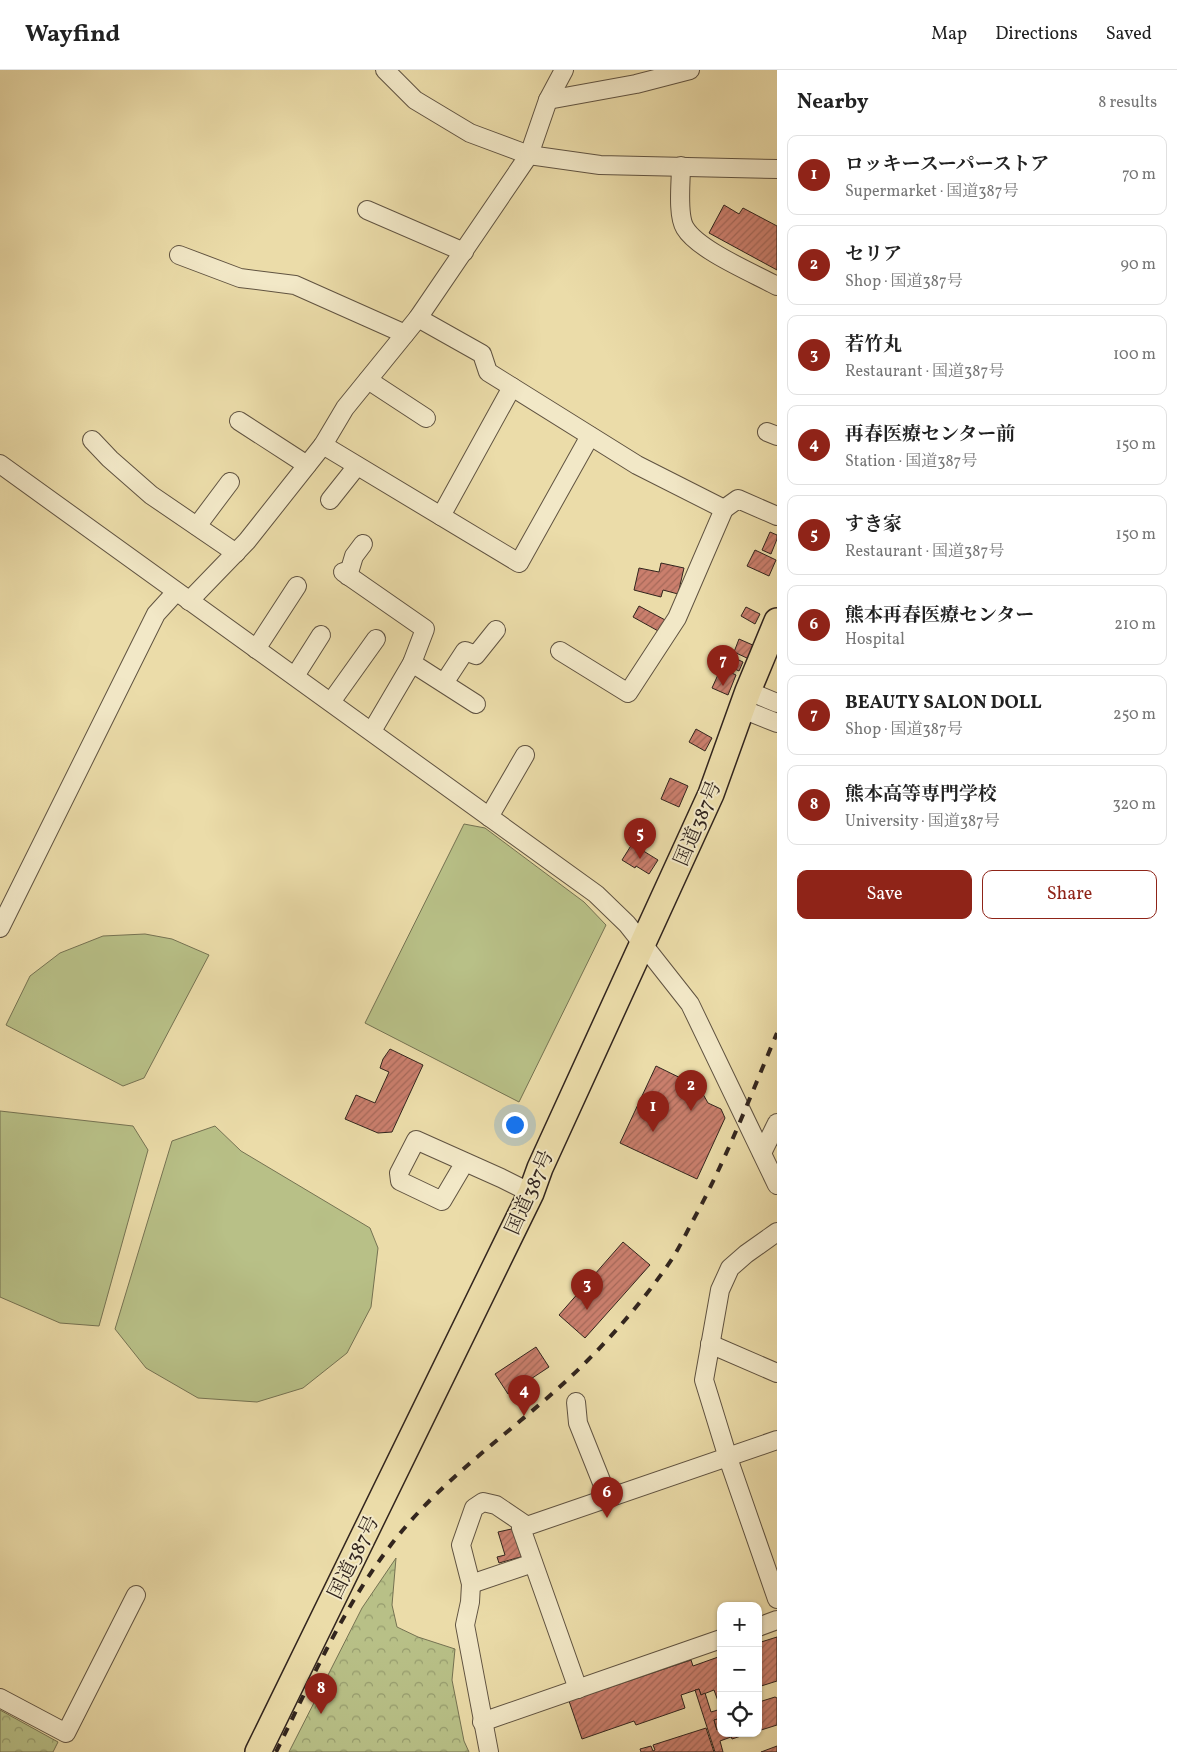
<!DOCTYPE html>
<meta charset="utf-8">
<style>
body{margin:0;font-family:Vollkorn,"Noto Serif JP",serif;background:#f2f2f2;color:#222}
.controls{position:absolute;right:15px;bottom:15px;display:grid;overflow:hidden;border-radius:10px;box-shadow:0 1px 4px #0004}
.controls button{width:45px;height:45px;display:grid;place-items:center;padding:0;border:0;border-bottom:1px solid #e0e0e0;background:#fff;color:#222;font:25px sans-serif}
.you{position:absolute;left:514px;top:1054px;width:18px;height:18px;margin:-12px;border:4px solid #fff;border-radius:50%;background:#1a73e8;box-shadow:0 0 0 8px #1a73e833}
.badge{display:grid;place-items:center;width:32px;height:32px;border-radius:50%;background:#8f2418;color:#fff;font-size:16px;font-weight:700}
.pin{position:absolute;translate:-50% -41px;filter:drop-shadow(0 1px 2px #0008)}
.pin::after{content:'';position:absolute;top:26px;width:18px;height:15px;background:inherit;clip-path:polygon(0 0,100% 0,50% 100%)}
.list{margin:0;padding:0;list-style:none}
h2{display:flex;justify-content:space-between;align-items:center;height:65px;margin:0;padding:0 20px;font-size:21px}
h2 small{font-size:16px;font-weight:400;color:#767676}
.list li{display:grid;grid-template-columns:32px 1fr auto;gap:15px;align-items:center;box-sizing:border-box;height:80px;margin:0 10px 10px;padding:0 10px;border:1px solid #e0e0e0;border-radius:10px}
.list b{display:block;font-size:19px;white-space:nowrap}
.list p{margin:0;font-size:16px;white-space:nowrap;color:#767676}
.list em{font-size:16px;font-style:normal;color:#767676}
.actions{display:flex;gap:10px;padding:15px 20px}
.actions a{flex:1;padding:11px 0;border:1px solid #8f2418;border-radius:10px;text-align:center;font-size:18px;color:#8f2418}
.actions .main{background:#8f2418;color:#fff}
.icon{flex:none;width:28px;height:28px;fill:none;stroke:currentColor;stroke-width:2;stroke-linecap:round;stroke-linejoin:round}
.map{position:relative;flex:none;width:777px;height:1682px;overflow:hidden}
header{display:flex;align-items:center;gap:30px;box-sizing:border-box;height:70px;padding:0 25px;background:#fff;border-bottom:1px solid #e0e0e0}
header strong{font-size:24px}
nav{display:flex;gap:28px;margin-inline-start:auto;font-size:18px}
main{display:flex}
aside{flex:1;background:#fff}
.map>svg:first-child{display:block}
.forest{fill:url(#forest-crowns);stroke:#757252}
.pitch{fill:#b8c087;stroke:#757252}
.building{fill:url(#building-hatch);stroke:#32251e}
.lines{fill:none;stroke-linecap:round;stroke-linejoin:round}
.minor-casing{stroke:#605341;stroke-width:20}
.highway-casing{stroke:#32251e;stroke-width:28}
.minor{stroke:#f2e8c7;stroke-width:18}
.highway{stroke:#ebdca9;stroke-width:25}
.rail{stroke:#32251e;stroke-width:4;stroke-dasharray:9 9;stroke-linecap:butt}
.labels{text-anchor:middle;stroke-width:4;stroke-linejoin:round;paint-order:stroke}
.street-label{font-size:20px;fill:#32251e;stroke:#f2e8c7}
</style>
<header>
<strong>Wayfind</strong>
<nav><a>Map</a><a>Directions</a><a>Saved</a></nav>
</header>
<main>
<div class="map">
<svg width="777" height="1682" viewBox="0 0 777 1682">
<defs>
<pattern id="forest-crowns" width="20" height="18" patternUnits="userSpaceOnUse" patternTransform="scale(1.25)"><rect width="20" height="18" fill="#b8c087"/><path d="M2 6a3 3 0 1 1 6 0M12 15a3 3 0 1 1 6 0" fill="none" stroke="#969c6e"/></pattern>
<pattern id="building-hatch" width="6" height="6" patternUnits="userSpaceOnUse" patternTransform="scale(1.25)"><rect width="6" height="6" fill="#ca7f6d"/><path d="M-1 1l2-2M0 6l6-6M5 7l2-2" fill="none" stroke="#a56859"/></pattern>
</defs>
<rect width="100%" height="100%" fill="#ebdca9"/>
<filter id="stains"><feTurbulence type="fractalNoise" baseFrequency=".004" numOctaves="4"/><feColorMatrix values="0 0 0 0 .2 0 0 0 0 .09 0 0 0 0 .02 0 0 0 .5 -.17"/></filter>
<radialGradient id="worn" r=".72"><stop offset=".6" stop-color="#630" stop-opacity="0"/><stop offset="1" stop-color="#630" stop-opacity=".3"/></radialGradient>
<g class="forest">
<polygon points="396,1488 392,1535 397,1557 418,1567 455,1579 452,1610 464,1671 469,1682 289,1682 362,1538"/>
<polygon points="0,1640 58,1672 53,1682 0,1682"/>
</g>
<g class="pitch">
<polygon points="464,754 485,758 584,832 606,855 519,1032 365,953"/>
<polygon points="145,864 172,869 209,885 144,1008 123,1016 6,955 30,906 60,883 103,866"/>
<polygon points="0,1041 133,1056 148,1080 99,1256 60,1253 0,1227"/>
<polygon points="215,1056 241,1081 370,1158 378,1178 371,1237 347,1283 303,1318 257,1332 198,1328 146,1298 115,1259 172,1071"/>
</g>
<g class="building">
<polygon points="724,135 739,144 743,138 777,156 777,200 709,163"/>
<polygon points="770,462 777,465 777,469 771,484 762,480"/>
<polygon points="755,480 776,490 769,506 747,496"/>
<polygon points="661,493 684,498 678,524 663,520 661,527 634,520 639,498 659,502"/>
<polygon points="639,536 667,551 660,562 633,547"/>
<polygon points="746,537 760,544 755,554 741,546"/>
<polygon points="739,569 755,576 749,589 734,582"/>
<polygon points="726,584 743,592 739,601 722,593"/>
<polygon points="721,598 736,605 728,625 712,618"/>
<polygon points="696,659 712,668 705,681 689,672"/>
<polygon points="670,708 688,716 679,737 661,729"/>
<polygon points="632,774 658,790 649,804 636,796 635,798 622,790"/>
<polygon points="390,979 423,995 392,1062 378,1063 345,1049 356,1025 375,1033 389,1002 380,998 383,989"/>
<polygon points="656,996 699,1017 708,1033 721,1039 725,1048 697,1109 620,1073"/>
<polygon points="623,1172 650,1195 585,1268 559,1245"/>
<polygon points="536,1277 549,1297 508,1324 495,1304"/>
<polygon points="516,1458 524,1486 499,1493 497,1487 505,1485 498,1462"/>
<polygon points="777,1567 777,1611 758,1617 758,1573"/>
<polygon points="721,1586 721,1630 718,1631 714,1620 701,1625 699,1619 681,1625 685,1638 636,1655 634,1651 582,1669 569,1631 691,1590 693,1596"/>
<polygon points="699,1619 701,1625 705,1623 711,1642 721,1639 721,1648 714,1650 717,1660 721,1658 721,1663 730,1663 731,1667 720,1671 723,1682 715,1682 695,1620"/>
<polygon points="775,1627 777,1628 777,1655 758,1661 759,1632"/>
<polygon points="721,1648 721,1658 717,1660 714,1650"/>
<polygon points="706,1658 714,1682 641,1682 640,1679 651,1676 653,1681 655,1680 653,1675"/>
<polygon points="730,1663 750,1663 732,1669"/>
<polygon points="777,1676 777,1682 761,1682"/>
</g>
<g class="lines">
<defs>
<g id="minor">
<polyline points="385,0 415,30 470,63 529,85 600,95 777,99"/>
<polyline points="548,30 636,14 690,0"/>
<path d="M681,96c0,16 -4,49 4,62 13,22 68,45 92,58"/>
<polyline points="367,140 464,182"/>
<polyline points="179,185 240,208 295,215 405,264"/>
<polyline points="418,248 482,284 488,302 637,395 724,439 738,429 777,446"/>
<polyline points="368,310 426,348"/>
<polyline points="239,351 307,395"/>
<polyline points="767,362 777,366"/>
<polyline points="92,370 110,389 151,425 236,483"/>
<polyline points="323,375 519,493 590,366"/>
<polyline points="0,394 596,824 627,854 690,934 777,1115"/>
<polyline points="330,430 357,396"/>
<polyline points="441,446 512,317"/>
<polyline points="197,456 230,412"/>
<polyline points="343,502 425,559 412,593 372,661"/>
<polyline points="348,506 354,486 363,474"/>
<polyline points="189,531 247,471 323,375 345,338 418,248 529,85 548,30 564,0"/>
<polyline points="256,579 297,516"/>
<polyline points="560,581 628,623 677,548 724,439"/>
<polyline points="412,593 476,634"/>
<polyline points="295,606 321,565"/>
<polyline points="444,613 465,581 476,585 496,560"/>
<polyline points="748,621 777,633"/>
<polyline points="331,632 376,569"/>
<polyline points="742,639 777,653"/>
<polyline points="489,747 525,685"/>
<polyline points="0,858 156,544 176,522"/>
<polyline points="762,1083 777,1053"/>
<polyline points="465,1092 442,1131 400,1111 399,1103 416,1070 501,1108 531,1123"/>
<polyline points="777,1162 746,1184 730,1198 720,1220 704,1310 728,1388 777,1529"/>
<polyline points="710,1274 777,1303"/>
<polyline points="576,1332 578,1353 608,1428"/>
<polyline points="471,1514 533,1493"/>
<polyline points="758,1557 777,1550"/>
<polyline points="578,1619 521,1458 777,1370"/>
<polyline points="0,1628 66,1663 136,1525"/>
<polyline points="482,1652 721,1569"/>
<polyline points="489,1682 465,1555 470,1532 471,1514 461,1475 474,1438 483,1432 496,1435 527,1456"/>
</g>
<polyline id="highway" points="258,1682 531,1123 540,1098 711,724 748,621 777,551"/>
</defs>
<use href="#minor" class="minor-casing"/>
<use href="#highway" class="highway-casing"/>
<use href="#minor" class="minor"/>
<use href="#highway" class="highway"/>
<path class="rail" d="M276,1682c37,-75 72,-156 126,-221 53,-64 125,-110 184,-169 31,-31 61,-66 86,-103 7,-11 13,-23 19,-35 34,-61 59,-127 86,-191"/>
</g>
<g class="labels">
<g class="street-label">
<text transform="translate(697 753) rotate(-67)" y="7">国道387号</text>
<text transform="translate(529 1122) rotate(-66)" y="7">国道387号</text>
<text transform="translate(353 1487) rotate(-64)" y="7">国道387号</text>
</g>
</g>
<rect width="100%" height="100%" filter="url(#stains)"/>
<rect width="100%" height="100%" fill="url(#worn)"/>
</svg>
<div class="controls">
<button>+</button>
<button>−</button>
<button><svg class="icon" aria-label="locate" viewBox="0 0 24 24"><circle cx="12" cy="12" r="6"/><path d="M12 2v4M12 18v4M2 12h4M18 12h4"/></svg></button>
</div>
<div class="you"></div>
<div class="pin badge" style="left:653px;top:1062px">1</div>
<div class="pin badge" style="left:691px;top:1041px">2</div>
<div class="pin badge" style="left:587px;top:1240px">3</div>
<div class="pin badge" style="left:524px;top:1346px">4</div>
<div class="pin badge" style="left:640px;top:789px">5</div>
<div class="pin badge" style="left:607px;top:1448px">6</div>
<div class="pin badge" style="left:723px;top:616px">7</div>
<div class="pin badge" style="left:321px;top:1644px">8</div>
</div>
<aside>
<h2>Nearby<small>8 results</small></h2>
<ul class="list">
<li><span class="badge">1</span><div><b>ロッキースーパーストア</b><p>Supermarket · 国道387号</p></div><em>70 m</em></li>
<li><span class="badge">2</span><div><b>セリア</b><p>Shop · 国道387号</p></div><em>90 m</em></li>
<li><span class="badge">3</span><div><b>若竹丸</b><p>Restaurant · 国道387号</p></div><em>100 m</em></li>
<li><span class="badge">4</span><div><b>再春医療センター前</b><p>Station · 国道387号</p></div><em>150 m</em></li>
<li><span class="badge">5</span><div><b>すき家</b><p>Restaurant · 国道387号</p></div><em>150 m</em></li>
<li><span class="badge">6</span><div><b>熊本再春医療センター</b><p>Hospital</p></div><em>210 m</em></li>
<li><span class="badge">7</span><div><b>BEAUTY SALON DOLL</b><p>Shop · 国道387号</p></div><em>250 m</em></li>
<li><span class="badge">8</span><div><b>熊本高等専門学校</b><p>University · 国道387号</p></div><em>320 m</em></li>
</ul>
<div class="actions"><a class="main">Save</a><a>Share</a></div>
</aside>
</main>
